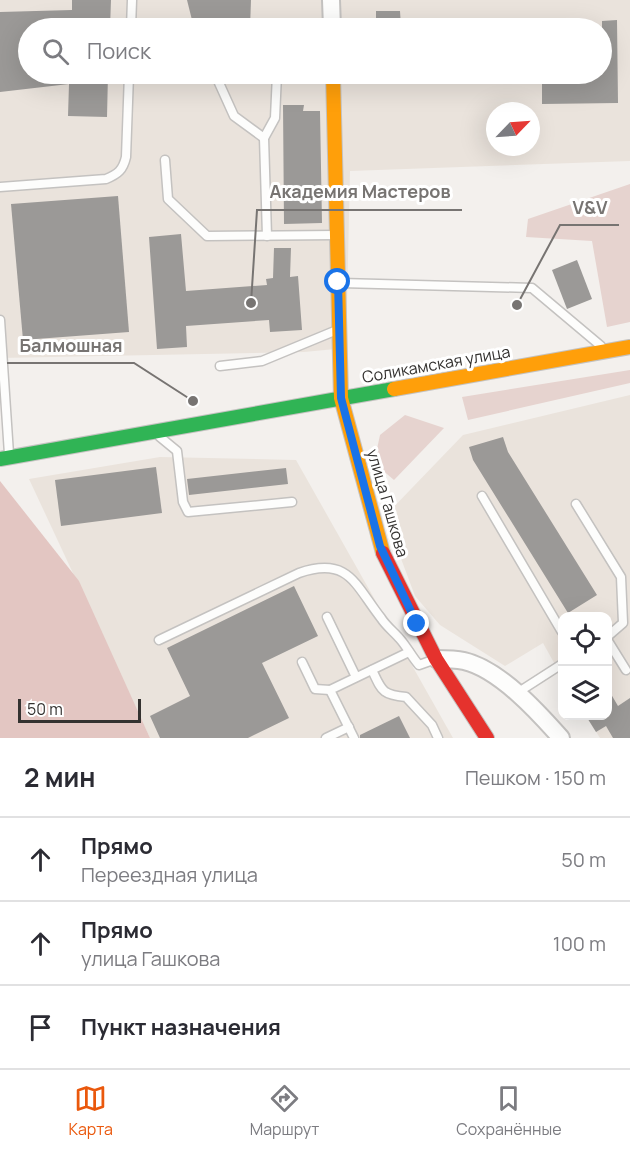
<!DOCTYPE html>
<html lang="ru">
<meta charset="utf-8">
<style>
body{margin:0;font-family:Manrope,sans-serif;background:#f2f2f3;color:#2b2b33}
.controls{position:absolute;right:18px;bottom:18px;display:grid;overflow:hidden;border-radius:12px;box-shadow:0 6px 24px #0002}
.controls button{width:54px;height:54px;display:grid;place-items:center;padding:0;border:0;border-bottom:2px solid #e1e1e2;background:#fff;color:#2b2b33;font:30px sans-serif}
.compass{position:absolute;left:486px;top:102px;width:54px;height:54px;border-radius:50%;background:#fff;box-shadow:0 6px 24px #0002;rotate:65deg}
.scale{position:absolute;left:18px;bottom:15px;width:123px;box-sizing:border-box;padding-left:6px;border:3px solid #343230;border-top:0;font-size:16px;line-height:21px;white-space:nowrap;color:#343230;-webkit-text-stroke:4px #fff;paint-order:stroke}
.stop{position:absolute;width:18px;height:18px;margin:-14px;border:4px solid #1a73e8;border-radius:50%;background:#fff}
.stop.end{background:#1a73e8;border-color:#fff;box-shadow:0 2px 6px #0008}
.list{margin:0;padding:0;list-style:none}
h2{display:flex;justify-content:space-between;align-items:center;height:78px;margin:0;padding:0 24px;font-size:26px}
h2 small{font-size:20px;font-weight:400;color:#7c7c81}
.list li{display:grid;grid-template-columns:39px 1fr auto;gap:18px;align-items:center;box-sizing:border-box;height:84px;padding:0 24px;border-top:2px solid #e1e1e2}
.list b{display:block;font-size:22px;white-space:nowrap}
.list p{margin:0;font-size:20px;white-space:nowrap;color:#7c7c81}
.list em{font-size:20px;font-style:normal;color:#7c7c81}
.icon{flex:none;width:33px;height:33px;fill:none;stroke:currentColor;stroke-width:2;stroke-linecap:round;stroke-linejoin:round}
.map{position:relative;flex:none;width:630px;height:738px;overflow:hidden}
.search{position:absolute;background:#fff;box-shadow:0 6px 24px #0002;left:18px;right:18px;top:18px;height:66px;display:flex;align-items:center;gap:15px;box-sizing:border-box;padding:0 21px;border-radius:33px;color:#7c7c81;font-size:22px}
.sheet{height:330px;background:#fff}
nav{display:flex;justify-content:space-around;align-items:center;box-sizing:border-box;height:84px;border-top:2px solid #e1e1e2;background:#fff;font-size:16px;color:#7c7c81}
nav a{display:grid;justify-items:center;gap:3px}
nav .on{color:#ea580c}
.map>svg:first-child{display:block}
.built{fill:#eae3dc;fill-rule:evenodd}
.green{fill:#e6d3cf}
.forest{fill:#e3c6c2}
.building{fill:#9b9997}
.lines{fill:none;stroke-linecap:round;stroke-linejoin:round}
.lane-casing{stroke:#c4c2c0;stroke-width:11}
.street-casing{stroke:#c4c2c0;stroke-width:20}
.fast-casing{stroke:#c4c2c0;stroke-width:16}
.slow-casing{stroke:#c4c2c0;stroke-width:16}
.jam-casing{stroke:#c4c2c0;stroke-width:16}
.lane{stroke:#fdfdfc;stroke-width:8}
.street{stroke:#fdfdfc;stroke-width:16}
.fast{stroke:#30b455;stroke-width:14}
.slow{stroke:#ff9f0a;stroke-width:14}
.jam{stroke:#e5322d;stroke-width:14}
.route{stroke:#1a73e8;stroke-width:8}
.labels{text-anchor:middle;stroke-width:6;stroke-linejoin:round;paint-order:stroke}
.street-label{font-size:16px;fill:#343230;stroke:#fff}
.leader{fill:none;stroke:#777472;stroke-width:2}
.callout-dot{fill:#777472;stroke:#fff;stroke-width:2}
.callout-label{font-size:18px;text-anchor:middle;font-weight:bold;fill:#777472;stroke:#fff;stroke-width:6;stroke-linejoin:round;paint-order:stroke}
</style>
<div class="map">
<svg width="630" height="738" viewBox="0 0 630 738">
<rect width="100%" height="100%" fill="#f3f0ed"/>
<g class="built">
<path d="M0,0h630v161l-280,10 -4,177 -42,4 -304,6zM28,28h574v46h-574zM495,111h36v36h-36z"/>
<polygon points="630,395 630,738 600,738 586,716 608,716 608,616 562,616 562,677 543,643 505,666 440,625 415,596 385,516 463,435"/>
<polygon points="160,457 296,460 453,738 150,738 29,479"/>
</g>
<g class="green">
<polygon points="630,184 630,322 607,327 592,241 526,237 528,219"/>
<polygon points="630,370 630,383 468,420 462,397"/>
<polygon points="405,415 444,428 394,480 374,463 380,435"/>
</g>
<polygon class="forest" points="0,481 79,581 150,738 0,738"/>
<g class="building">
<polygon points="72,0 111,0 110,28 28,28 28,74 108,74 107,117 68,116 69,84 0,92 0,12 72,10"/>
<polygon points="187,0 251,0 250,28 194,28"/>
<polygon points="376,11 400,11 401,28 376,28"/>
<polygon points="617,20 618,103 542,104 542,74 602,74 602,21"/>
<polygon points="283,105 304,105 303,111 320,111 322,223 284,224"/>
<polygon points="118,196 129,332 23,340 11,204"/>
<polygon points="181,234 186,291 267,285 266,279 273,278 274,248 291,248 290,277 298,276 302,330 270,332 269,320 186,326 187,347 157,349 149,237"/>
<polygon points="577,260 592,299 567,309 552,270"/>
<polygon points="503,437 508,452 597,595 568,613 473,460 469,447"/>
<polygon points="156,467 162,513 61,526 55,480"/>
<polygon points="286,468 288,484 189,495 187,479"/>
<polygon points="294,586 318,636 262,663 289,718 248,738 160,738 150,716 190,696 167,648"/>
<polygon points="608,689 618,706 630,698 630,738 613,738 606,726 596,732 586,716 608,716"/>
<polygon points="399,716 410,738 360,738 360,735"/>
</g>
<g class="lines">
<defs>
<g id="lane">
<polyline points="131,28 132,0"/>
<polyline points="215,74 234,116 264,138"/>
<polyline points="165,160 168,199 207,236 336,235"/>
<path d="M0,187l106,-8c12,-5 17,-9 20,-22l3,-83"/>
<polyline points="267,236 264,138 275,118 277,74"/>
<polyline points="341,283 532,288 601,346"/>
<polyline points="0,320 9,454"/>
<polyline points="220,366 262,361 337,330"/>
<polyline points="160,437 177,451 183,502 188,512 292,502"/>
<polyline points="482,496 562,632"/>
<polyline points="576,504 621,577 623,623 608,636"/>
<polyline points="327,617 356,677"/>
<path d="M159,640l140,-67c50,-17 56,12 82,45 5,8 13,14 19,21 7,8 12,18 19,26l14,-5"/>
<polyline points="608,641 626,670"/>
<polyline points="302,662 315,689 330,690"/>
<path d="M372,670c10,21 10,25 34,27l26,28 6,13"/>
<polyline points="517,693 562,664"/>
<polyline points="326,738 349,727"/>
<polyline points="354,738 330,690 409,652"/>
</g>
<g id="street">
<polyline points="331,0 332,28"/>
<path d="M436,659c9,0 19,0 28,2 35,8 74,51 97,77"/>
</g>
<polyline id="fast" points="0,459 394,389"/>
<g id="slow">
<polyline points="333,74 341,398 383,553"/>
<polyline points="394,389 630,347"/>
</g>
<polyline id="jam" points="383,553 436,659 487,738"/>
</defs>
<use href="#lane" class="lane-casing"/>
<use href="#street" class="street-casing"/>
<use href="#fast" class="fast-casing"/>
<use href="#slow" class="slow-casing"/>
<use href="#jam" class="jam-casing"/>
<use href="#lane" class="lane"/>
<use href="#street" class="street"/>
<use href="#fast" class="fast"/>
<use href="#slow" class="slow"/>
<use href="#jam" class="jam"/>
</g>
<g class="lines">
<polyline class="route" points="338,282 341,398 380,546 417,624"/>
</g>
<g class="labels">
<g class="street-label">
<text transform="translate(436 364) rotate(-10)" y="6">Соликамская улица</text>
<text transform="translate(388 503) rotate(74)" y="6">улица Гашкова</text>
</g>
</g>
<path class="leader" d="M251 303L257 210H462M517 305L560 225H619M193 401L134 363H7"/>
<g class="callout-dot">
<circle cx="251" cy="303" r="6"/>
<circle cx="517" cy="305" r="6"/>
<circle cx="193" cy="401" r="6"/>
</g>
<g class="callout-label">
<text x="360" y="198">Академия Мастеров</text>
<text x="590" y="214">V&amp;V</text>
<text x="71" y="352">Балмошная</text>
</g>
</svg>
<div class="controls">
<button><svg class="icon" aria-label="locate" viewBox="0 0 24 24"><circle cx="12" cy="12" r="6"/><path d="M12 2v4M12 18v4M2 12h4M18 12h4"/></svg></button>
<button><svg class="icon" aria-label="layers" viewBox="0 0 24 24"><path d="M12 4l9 5-9 5-9-5zM3 14l9 5 9-5"/></svg></button>
</div>
<svg class="compass" viewBox="-18 -18 36 36"><path d="M0-13l5 13h-10z" fill="#e53935"/><path d="M0 13l5-13h-10z" fill="#7c7c81"/></svg>
<div class="scale">50 m</div>
<div class="stop" style="left:338px;top:282px"></div>
<div class="stop end" style="left:417px;top:624px"></div>
<div class="search"><svg class="icon" aria-label="search" viewBox="0 0 24 24"><circle cx="10" cy="10" r="6"/><path d="M15 15l6 6"/></svg>Поиск</div>
</div>
<section class="sheet">
<h2>2 мин<small>Пешком · 150 m</small></h2>
<ul class="list">
<li><svg class="icon" aria-label="ahead" viewBox="0 0 24 24"><path d="M12 20V5M6 11l6-6 6 6"/></svg><div><b>Прямо</b><p>Переездная улица</p></div><em>50 m</em></li>
<li><svg class="icon" aria-label="ahead" viewBox="0 0 24 24"><path d="M12 20V5M6 11l6-6 6 6"/></svg><div><b>Прямо</b><p>улица Гашкова</p></div><em>100 m</em></li>
<li><svg class="icon" aria-label="arrive" viewBox="0 0 24 24"><path d="M6 21V4h12l-3 4 3 4H6"/></svg><div><b>Пункт назначения</b></div></li>
</ul>
</section>
<nav>
<a class="on"><svg class="icon" aria-label="map" viewBox="0 0 24 24"><path d="M3 6l6-2 6 2 6-2v14l-6 2-6-2-6 2zM9 4v14M15 6v14"/></svg>Карта</a>
<a><svg class="icon" aria-label="directions" viewBox="0 0 24 24"><path d="M12 3l9 9-9 9-9-9zM9 14v-3h6M13 9l2 2-2 2"/></svg>Маршрут</a>
<a><svg class="icon" aria-label="saved" viewBox="0 0 24 24"><path d="M7 4h10v16l-5-4-5 4z"/></svg>Сохранённые</a>
</nav>
